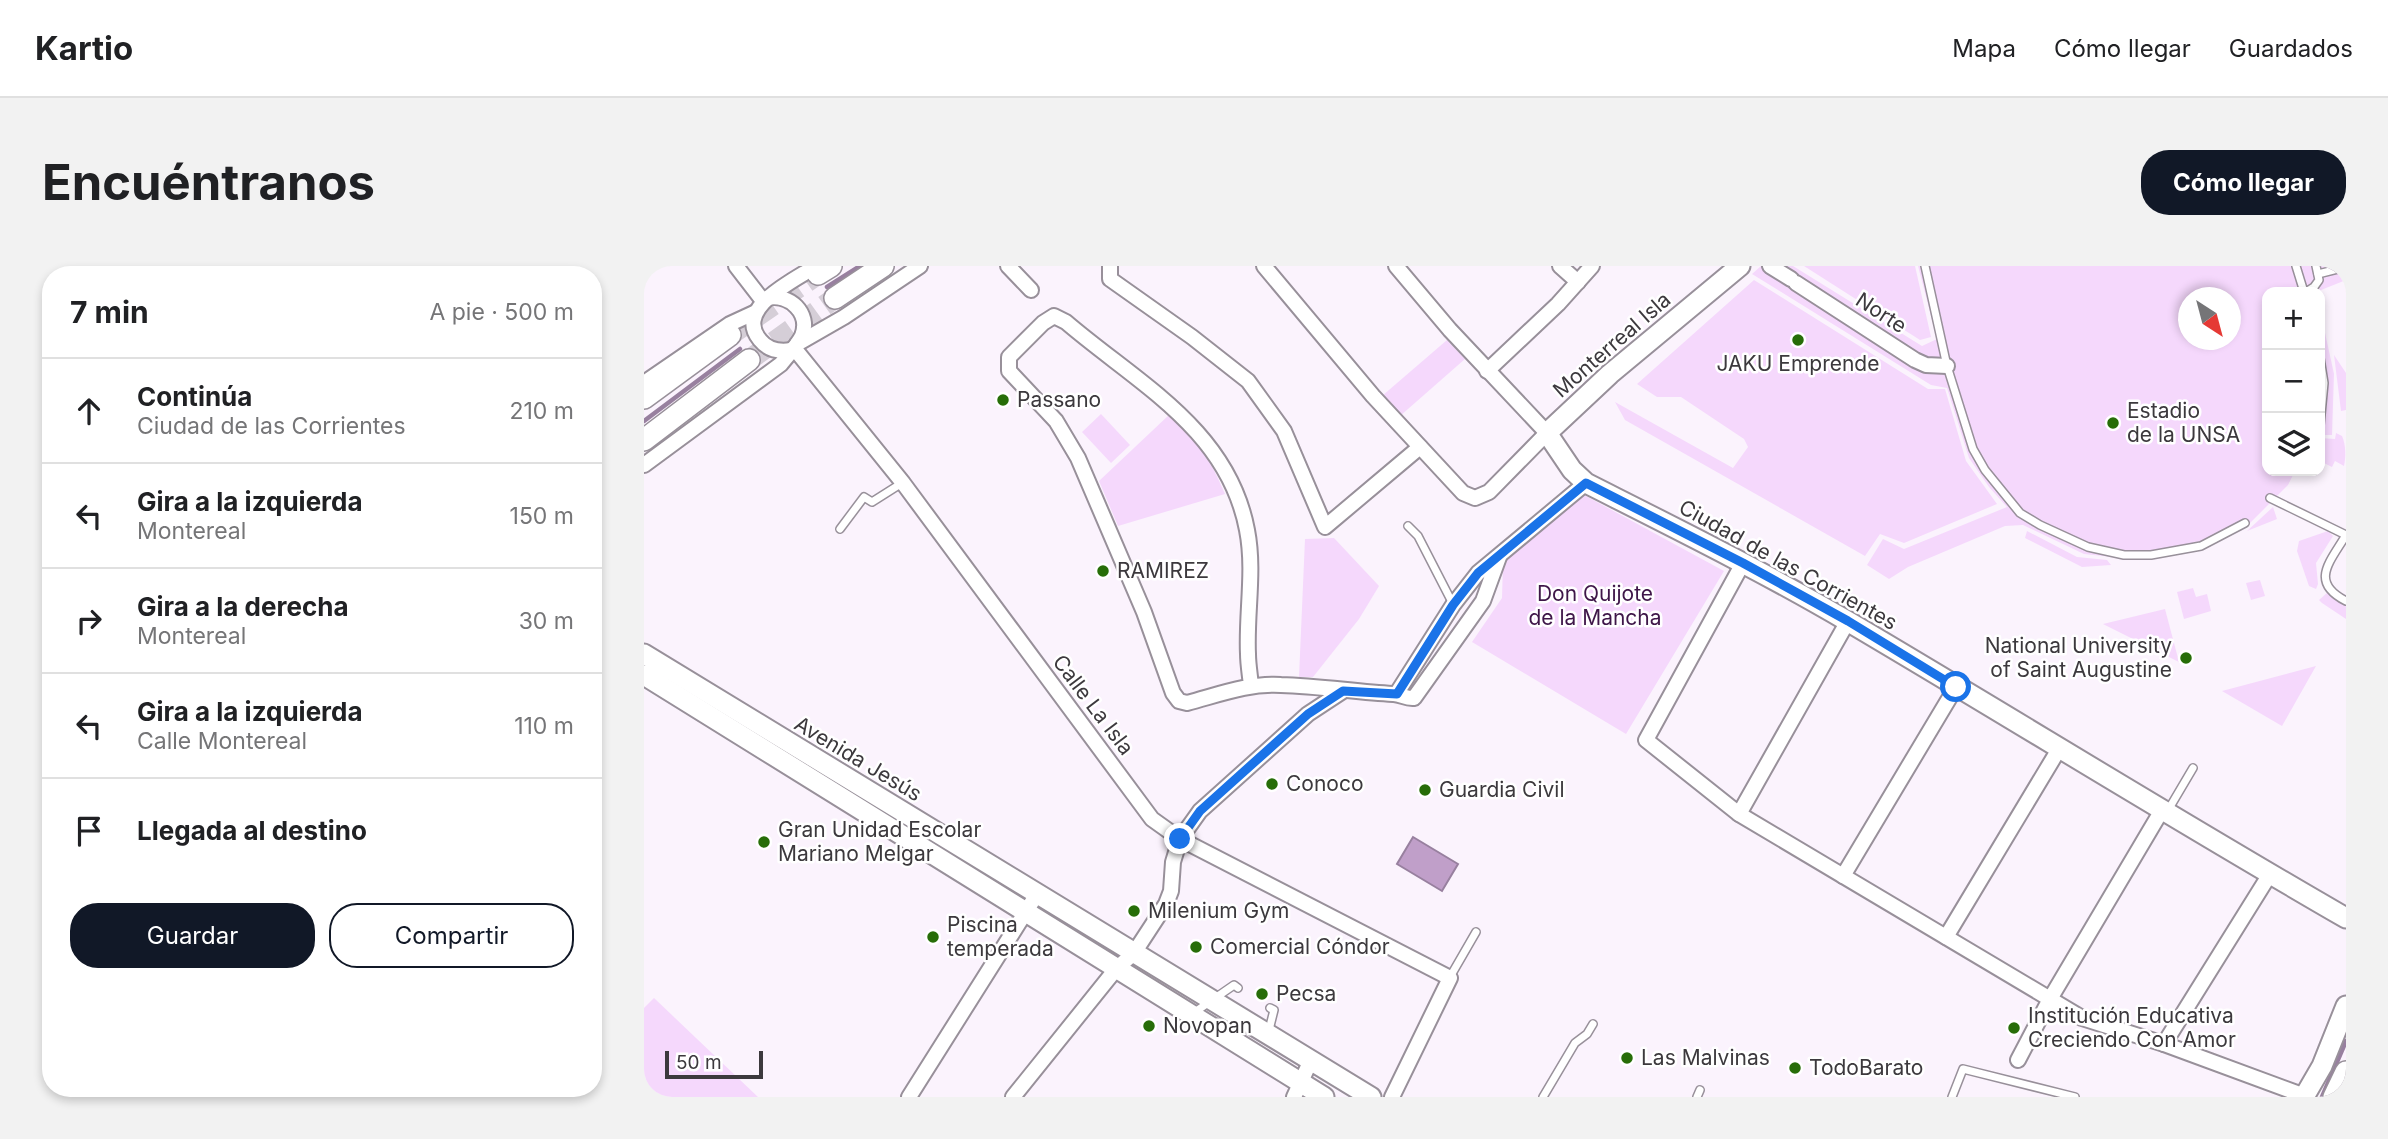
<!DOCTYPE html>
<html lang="es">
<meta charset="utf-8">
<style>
body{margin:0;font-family:Inter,sans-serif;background:#f2f2f2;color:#202124}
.controls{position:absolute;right:21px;top:21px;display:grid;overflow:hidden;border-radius:14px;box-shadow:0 4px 10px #0003}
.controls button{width:63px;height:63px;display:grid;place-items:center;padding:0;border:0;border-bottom:2px solid #e0e0e0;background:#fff;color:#202124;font:35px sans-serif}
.compass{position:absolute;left:1534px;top:21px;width:63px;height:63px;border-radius:50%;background:#fff;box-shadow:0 4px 10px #0003;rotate:144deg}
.scale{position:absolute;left:21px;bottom:18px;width:98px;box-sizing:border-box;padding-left:7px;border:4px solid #3c393d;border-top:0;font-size:19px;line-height:24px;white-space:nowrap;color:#3c393d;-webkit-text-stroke:5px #fff;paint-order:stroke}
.stop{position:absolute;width:21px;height:21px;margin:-16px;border:5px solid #1a73e8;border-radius:50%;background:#fff}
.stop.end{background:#1a73e8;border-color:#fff;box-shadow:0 2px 7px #0008}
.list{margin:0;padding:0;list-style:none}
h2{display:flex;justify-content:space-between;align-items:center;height:91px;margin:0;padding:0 28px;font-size:30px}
h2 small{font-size:23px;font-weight:400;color:#757577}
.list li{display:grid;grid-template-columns:46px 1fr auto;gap:21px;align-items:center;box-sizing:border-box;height:105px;padding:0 28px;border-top:2px solid #e0e0e0}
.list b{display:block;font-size:26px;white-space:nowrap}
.list p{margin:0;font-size:23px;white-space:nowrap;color:#757577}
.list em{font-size:23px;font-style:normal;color:#757577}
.actions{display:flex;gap:14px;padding:21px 28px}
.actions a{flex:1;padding:16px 0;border:2px solid #111827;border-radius:28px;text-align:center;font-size:24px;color:#111827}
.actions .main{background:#111827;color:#fff}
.icon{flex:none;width:38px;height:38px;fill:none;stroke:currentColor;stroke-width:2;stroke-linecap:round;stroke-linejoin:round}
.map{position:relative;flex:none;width:1702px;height:831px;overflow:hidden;border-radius:28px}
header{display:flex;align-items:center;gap:42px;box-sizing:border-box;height:98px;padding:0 35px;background:#fff;border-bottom:2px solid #e0e0e0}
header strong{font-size:33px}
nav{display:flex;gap:38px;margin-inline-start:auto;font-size:24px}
.intro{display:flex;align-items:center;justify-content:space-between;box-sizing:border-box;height:168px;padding:0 42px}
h1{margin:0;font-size:49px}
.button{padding:18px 32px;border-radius:28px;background:#111827;color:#fff;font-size:24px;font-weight:700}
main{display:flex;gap:42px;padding:0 42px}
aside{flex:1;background:#fff;border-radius:28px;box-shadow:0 4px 10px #0003}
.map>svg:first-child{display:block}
.green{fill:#f5d8fc;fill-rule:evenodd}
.water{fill:#c09fc9;stroke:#98809f;stroke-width:2}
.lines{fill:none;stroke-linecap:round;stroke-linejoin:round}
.stream{stroke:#98809f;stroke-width:4.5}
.primary-tunnel{stroke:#d5ced7;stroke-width:21;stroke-dasharray:21 10;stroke-linecap:butt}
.lane-casing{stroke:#98909a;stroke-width:10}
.street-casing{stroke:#98909a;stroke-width:18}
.secondary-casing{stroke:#98909a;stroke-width:23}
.primary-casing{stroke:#98909a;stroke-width:24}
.lane{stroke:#fff;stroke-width:7}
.street{stroke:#fff;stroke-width:14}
.secondary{stroke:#fff;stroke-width:19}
.primary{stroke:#fff;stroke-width:21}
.route{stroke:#1a73e8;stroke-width:9}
.poi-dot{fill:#276d08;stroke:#fff;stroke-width:2.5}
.labels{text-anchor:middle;stroke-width:5;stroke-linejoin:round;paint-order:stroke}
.street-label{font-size:21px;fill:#3c393d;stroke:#fff}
.poi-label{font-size:21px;fill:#3c393d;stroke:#fff;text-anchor:start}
.park-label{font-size:21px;fill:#3f1649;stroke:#fff}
</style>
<header>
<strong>Kartio</strong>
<nav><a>Mapa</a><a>Cómo llegar</a><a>Guardados</a></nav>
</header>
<div class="intro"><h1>Encuéntranos</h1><a class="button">Cómo llegar</a></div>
<main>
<aside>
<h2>7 min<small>A pie · 500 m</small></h2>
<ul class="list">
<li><svg class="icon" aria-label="ahead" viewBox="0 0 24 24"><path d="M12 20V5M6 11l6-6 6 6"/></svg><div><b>Continúa</b><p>Ciudad de las Corrientes</p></div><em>210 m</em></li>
<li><svg class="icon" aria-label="left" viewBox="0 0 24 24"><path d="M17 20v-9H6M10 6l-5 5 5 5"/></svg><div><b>Gira a la izquierda</b><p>Montereal</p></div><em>150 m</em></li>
<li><svg class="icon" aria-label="right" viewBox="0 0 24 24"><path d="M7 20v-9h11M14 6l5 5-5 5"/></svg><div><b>Gira a la derecha</b><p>Montereal</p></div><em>30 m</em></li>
<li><svg class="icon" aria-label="left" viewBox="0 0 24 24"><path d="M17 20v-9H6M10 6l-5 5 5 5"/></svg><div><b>Gira a la izquierda</b><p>Calle Montereal</p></div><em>110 m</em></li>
<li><svg class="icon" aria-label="arrive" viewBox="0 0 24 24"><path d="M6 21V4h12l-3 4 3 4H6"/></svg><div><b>Llegada al destino</b></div></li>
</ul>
<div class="actions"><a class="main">Guardar</a><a>Compartir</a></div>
</aside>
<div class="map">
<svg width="1702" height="831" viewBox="0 0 1702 831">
<rect width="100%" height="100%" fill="#fbf3fd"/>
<g class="green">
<path d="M1117,0h32l129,80 15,-7 -19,-73h428v14l-30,12h-49v179h28l-7,14 -40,40 -48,25 -59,10 -57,-6 -61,-29 -18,1 -97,41 -19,12 -22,-14 16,-26 21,10 103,-42 -18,-20 -20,-29 -22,-70 -16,-3 -179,-111zM1545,32h42v42h-42z"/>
<polygon points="1160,0 1271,0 1287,71 1276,74"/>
<polygon points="1110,14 1284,123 1301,123 1322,195 1353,238 1260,277 1236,268 1221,290 981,154 971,136 1089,202 1104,181 1100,173 1037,131 1013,131 993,118"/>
<polygon points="1676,44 1690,108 1688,169 1676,169"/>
<polygon points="803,74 821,93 756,150 738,130"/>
<polygon points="1690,89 1702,107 1702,144 1697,145"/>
<polygon points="457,148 486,179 467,197 438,166"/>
<path d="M526,148c30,27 39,44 55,80l-107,32 -19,-45z"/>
<path d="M1692,167l6,3c4,9 4,21 2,30l-9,-5 -3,6 -12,-6v-23l15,1z"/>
<polygon points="940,229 1080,305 982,468 828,376 858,332 859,297"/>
<polygon points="1629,241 1633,253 1603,265"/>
<polygon points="1383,265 1433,291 1463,294 1467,299 1438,301 1381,272"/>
<polygon points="1684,265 1689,270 1672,297 1674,318 1672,323 1665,320 1653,285 1655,275"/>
<polygon points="690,272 735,320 715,353 669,411 655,411 661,273"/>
<polygon points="1616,314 1621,330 1607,334 1602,317"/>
<polygon points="1549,322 1552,331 1563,328 1567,345 1540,353 1533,326"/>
<polygon points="1684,326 1695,336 1702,340 1702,353 1678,337 1675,334"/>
<polygon points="1521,343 1535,396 1459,358"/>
<polygon points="1672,400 1638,460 1578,425"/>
<polygon points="10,732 114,831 0,831 0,742"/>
</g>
<polygon class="water" points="769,571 814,598 798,625 753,598"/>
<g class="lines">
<g class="stream">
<polyline points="183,21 216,0"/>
<polyline points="0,155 96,83"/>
<polyline points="1678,831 1702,775"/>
</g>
<g class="primary-tunnel">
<polyline points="86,69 174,8"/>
<polyline points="105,94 191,32"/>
</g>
<defs>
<g id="lane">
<polyline points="1281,0 1303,100 1329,183 1341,204 1376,247 1396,259 1444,281 1480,289 1507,289 1557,280 1601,257"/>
<polyline points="1652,0 1660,26"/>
<polyline points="1674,8 1702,1"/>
<polyline points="1662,26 1670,21 1675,14 1672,0"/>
<polyline points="1676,92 1680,117 1676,159"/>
<path d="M1626,232l76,37c-16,27 -37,47 0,66"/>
<polyline points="764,260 774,270 809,338"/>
<polyline points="196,263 220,231 228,236 258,217"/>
<polyline points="1523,546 1549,502"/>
<polyline points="806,711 832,666"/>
<polyline points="548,748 590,719 594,722"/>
<polyline points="624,768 630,744 626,742"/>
<polyline points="899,831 931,777 943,768 949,758"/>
<polyline points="1053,831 1056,824"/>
<polyline points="1308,831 1319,803 1431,831"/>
</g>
<g id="street">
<polyline points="92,0 119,35"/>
<polyline points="364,0 387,24"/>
<polyline points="466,0 466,13 548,71 604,115 640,165 681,261 776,181"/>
<polyline points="620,0 729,130 819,227 831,232 845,226 903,167 806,64 752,0"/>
<polyline points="916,0 934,16"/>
<polyline points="1126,0 1147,13"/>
<polyline points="1152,17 1271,94 1282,99 1303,100"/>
<polyline points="153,78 200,51 276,0"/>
<polyline points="150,82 259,217 508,553 536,573 806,712 748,831"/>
<path d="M147,84c-12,2 -23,0 -31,-10 -27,-32 35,-60 56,-74"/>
<polyline points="843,105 914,38 948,0"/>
<polyline points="0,117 86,58 112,46"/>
<path d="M0,199l137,-101c7,-9 16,-18 21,-28 9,-23 -13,-43 -35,-38"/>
<polyline points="1099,297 1002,474 1095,548 1438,752 1520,778 1661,830"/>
<path d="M607,420c-1,-11 -3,-22 -3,-32 -2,-41 7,-83 -1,-124 -19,-101 -110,-147 -181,-208l-12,-6 -11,7 -34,34v14l47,50 22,37 66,154 29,81 6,8 8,2c31,-8 61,-20 94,-18 38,1 75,7 112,9 8,0 13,5 21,4l69,-97 16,-44"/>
<polyline points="753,427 809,339 834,307 942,217"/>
<polyline points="1095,548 1204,355"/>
<polyline points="1199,610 1312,421"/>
<polyline points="1302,671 1415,483"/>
<polyline points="1520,778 1626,608"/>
<polyline points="1374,794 1406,733 1518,544"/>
<polyline points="265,831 393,628"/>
<polyline points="369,831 472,703 490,687 522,638 527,625 529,596 536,573 556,545 664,448 699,425"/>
<polyline points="650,831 667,794"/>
</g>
<g id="secondary">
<path d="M1096,0l-130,108 -63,59 25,37 14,13c89,45 178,89 263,139 166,98 330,200 497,296"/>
<polyline points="0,388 727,831"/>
<polyline points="0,409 680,831"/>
<polyline points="1660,831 1678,800 1702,740"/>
</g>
<g id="primary">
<polyline points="174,8 187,0"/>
<polyline points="191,32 239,0"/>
<polyline points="0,132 86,69"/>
<polyline points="0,174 105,94"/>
<polyline points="1690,831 1702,806"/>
</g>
</defs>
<use href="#lane" class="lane-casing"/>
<use href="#street" class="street-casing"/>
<use href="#secondary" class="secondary-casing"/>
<use href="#primary" class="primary-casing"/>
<use href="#lane" class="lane"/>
<use href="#street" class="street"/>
<use href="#secondary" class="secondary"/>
<use href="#primary" class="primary"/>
</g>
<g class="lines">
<polyline class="route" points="536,573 556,545 664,448 699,425 753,428 809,339 834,307 942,217 1099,297 1204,355 1312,421"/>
</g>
<g class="poi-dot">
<circle cx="1154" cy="74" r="7"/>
<circle cx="359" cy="134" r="7"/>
<circle cx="1469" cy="157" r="7"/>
<circle cx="459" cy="305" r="7"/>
<circle cx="1542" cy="392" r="7"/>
<circle cx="628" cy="518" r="7"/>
<circle cx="781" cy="524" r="7"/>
<circle cx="120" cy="576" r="7"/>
<circle cx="490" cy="645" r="7"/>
<circle cx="289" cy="671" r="7"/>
<circle cx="552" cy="681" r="7"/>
<circle cx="618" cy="728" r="7"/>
<circle cx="505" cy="760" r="7"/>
<circle cx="1370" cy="762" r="7"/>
<circle cx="983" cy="792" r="7"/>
<circle cx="1151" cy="802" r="7"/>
</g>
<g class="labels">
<g class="street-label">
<text transform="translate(1237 47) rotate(33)" y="7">Norte</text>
<text transform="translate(968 79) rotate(-41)" y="7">Monterreal Isla</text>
<text transform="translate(1144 299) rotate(29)" y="7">Ciudad de las Corrientes</text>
<text transform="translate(449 439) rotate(53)" y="7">Calle La Isla</text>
<text transform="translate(214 493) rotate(31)" y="7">Avenida Jesús</text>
</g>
<g class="poi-label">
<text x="1154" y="105" text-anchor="middle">JAKU Emprende</text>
<text x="373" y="141">Passano</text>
<text x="1483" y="152">Estadio<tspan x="1483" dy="24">de la UNSA</tspan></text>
<text x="473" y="312">RAMIREZ</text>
<text x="1528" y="387" text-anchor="end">National University<tspan x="1528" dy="24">of Saint Augustine</tspan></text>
<text x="642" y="525">Conoco</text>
<text x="795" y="531">Guardia Civil</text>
<text x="134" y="571">Gran Unidad Escolar<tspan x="134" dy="24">Mariano Melgar</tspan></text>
<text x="504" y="652">Milenium Gym</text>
<text x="303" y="666">Piscina<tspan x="303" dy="24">temperada</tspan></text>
<text x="566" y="688">Comercial Cóndor</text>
<text x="632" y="735">Pecsa</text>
<text x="1384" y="757">Institución Educativa<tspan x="1384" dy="24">Creciendo Con Amor</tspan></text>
<text x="519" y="767">Novopan</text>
<text x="997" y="799">Las Malvinas</text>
<text x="1165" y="809">TodoBarato</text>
</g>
<g class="park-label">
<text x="951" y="335">Don Quijote<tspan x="951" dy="24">de la Mancha</tspan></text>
</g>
</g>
</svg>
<div class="controls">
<button>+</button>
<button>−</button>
<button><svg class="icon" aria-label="layers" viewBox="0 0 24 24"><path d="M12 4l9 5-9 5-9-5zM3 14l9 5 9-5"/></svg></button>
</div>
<svg class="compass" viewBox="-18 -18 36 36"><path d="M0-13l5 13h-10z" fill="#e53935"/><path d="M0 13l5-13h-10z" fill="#757577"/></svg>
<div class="scale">50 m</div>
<div class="stop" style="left:1312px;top:421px"></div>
<div class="stop end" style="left:536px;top:573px"></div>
</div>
</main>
